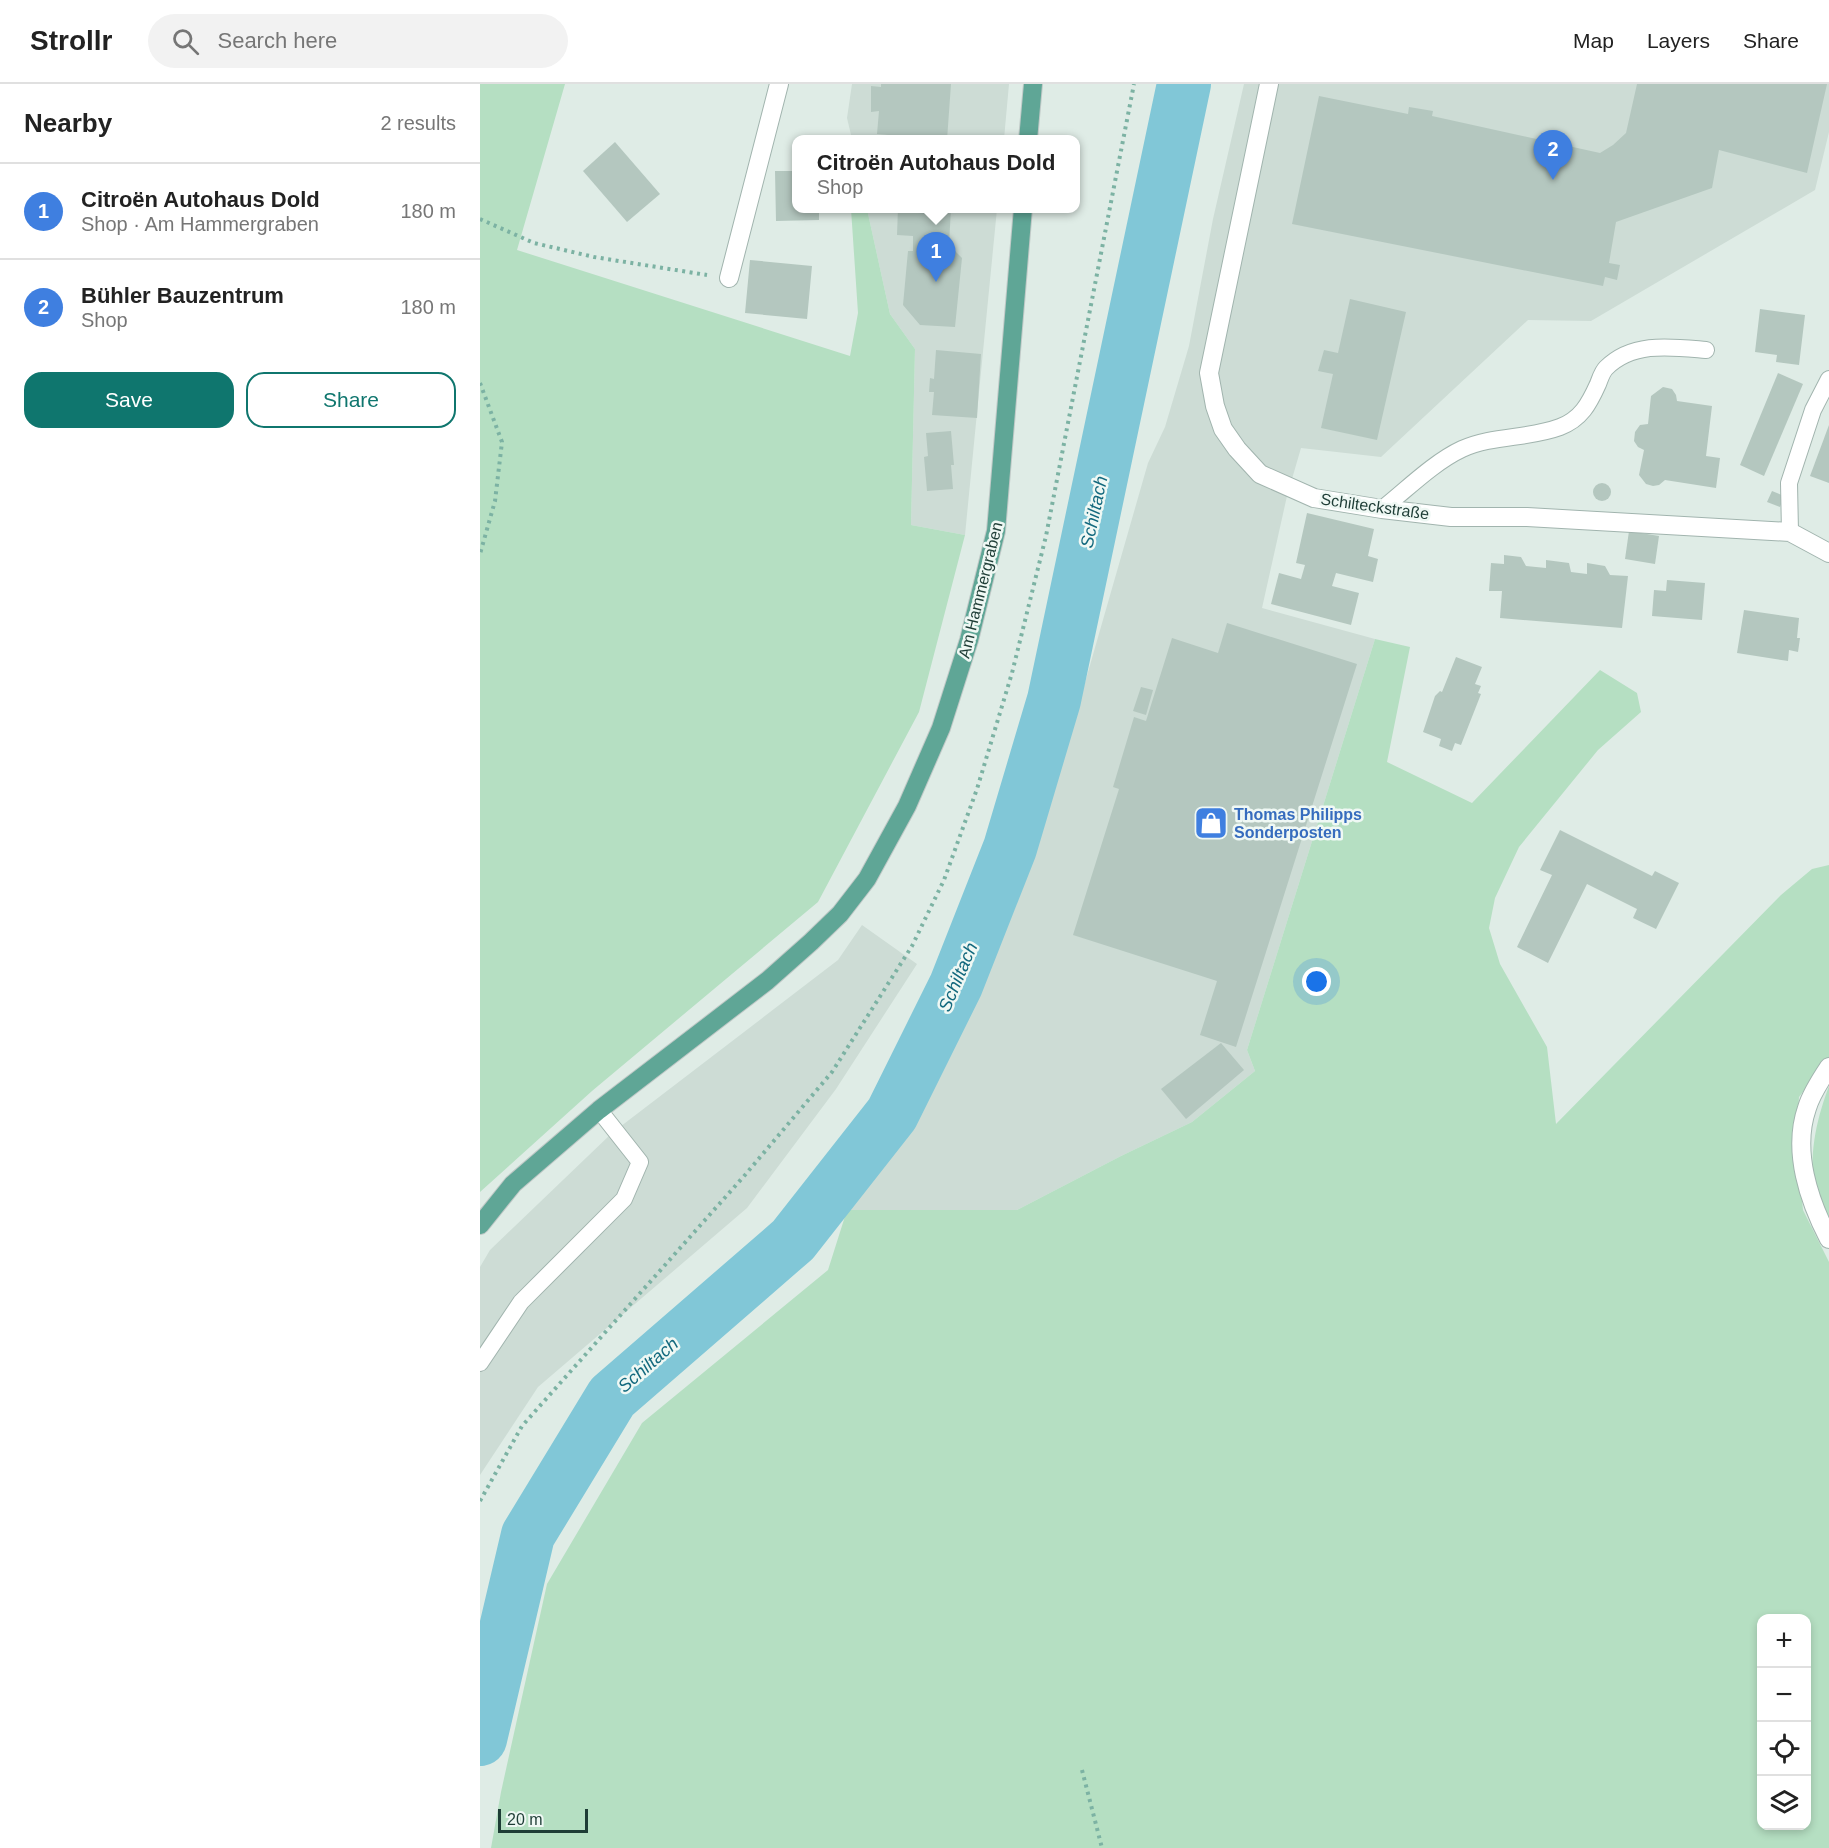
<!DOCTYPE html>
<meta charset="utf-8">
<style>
body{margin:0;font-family:Helvetica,sans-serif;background:#f2f2f2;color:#222}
.controls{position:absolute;right:18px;bottom:18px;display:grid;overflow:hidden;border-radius:12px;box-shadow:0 3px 9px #0003}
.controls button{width:54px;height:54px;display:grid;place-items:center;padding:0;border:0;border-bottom:2px solid #e0e0e0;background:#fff;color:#222;font:30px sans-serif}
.scale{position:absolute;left:18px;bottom:15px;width:90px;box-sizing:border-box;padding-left:6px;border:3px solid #1e3d36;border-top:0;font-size:16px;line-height:21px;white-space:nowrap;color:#1e3d36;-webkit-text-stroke:4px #eff8f4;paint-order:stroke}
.you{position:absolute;left:837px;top:898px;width:21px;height:21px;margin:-15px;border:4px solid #fff;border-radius:50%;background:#1a73e8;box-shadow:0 0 0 9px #1a73e833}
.badge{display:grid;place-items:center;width:39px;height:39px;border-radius:50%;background:#0f766e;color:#fff;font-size:20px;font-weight:700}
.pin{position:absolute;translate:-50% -50px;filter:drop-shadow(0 2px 3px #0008)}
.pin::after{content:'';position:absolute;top:32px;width:21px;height:18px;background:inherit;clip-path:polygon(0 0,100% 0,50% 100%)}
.popup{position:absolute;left:312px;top:51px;width:288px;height:78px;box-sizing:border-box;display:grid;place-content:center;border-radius:12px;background:#fff;filter:drop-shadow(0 2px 4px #0005);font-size:20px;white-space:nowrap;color:#767676}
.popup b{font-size:22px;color:#222}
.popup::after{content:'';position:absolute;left:50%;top:100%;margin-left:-12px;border:12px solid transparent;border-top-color:#fff}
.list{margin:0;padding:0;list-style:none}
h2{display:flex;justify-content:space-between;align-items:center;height:78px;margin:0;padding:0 24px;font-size:26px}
h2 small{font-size:20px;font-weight:400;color:#767676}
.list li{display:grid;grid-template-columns:39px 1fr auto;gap:18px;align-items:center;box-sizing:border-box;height:96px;padding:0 24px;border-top:2px solid #e0e0e0}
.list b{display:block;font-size:22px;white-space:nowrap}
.list p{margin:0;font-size:20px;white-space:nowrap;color:#767676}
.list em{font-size:20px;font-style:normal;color:#767676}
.actions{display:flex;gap:12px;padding:18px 24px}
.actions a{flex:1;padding:14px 0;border:2px solid #0f766e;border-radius:18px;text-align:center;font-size:21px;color:#0f766e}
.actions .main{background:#0f766e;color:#fff}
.icon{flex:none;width:33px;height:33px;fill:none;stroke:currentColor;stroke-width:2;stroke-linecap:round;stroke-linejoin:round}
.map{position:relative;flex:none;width:1349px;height:1764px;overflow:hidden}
header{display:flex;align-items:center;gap:36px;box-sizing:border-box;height:84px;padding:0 30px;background:#fff;border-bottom:2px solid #e0e0e0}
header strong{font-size:28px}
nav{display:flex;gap:33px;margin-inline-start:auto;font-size:21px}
.search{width:420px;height:54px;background:#f2f2f2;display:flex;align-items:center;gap:15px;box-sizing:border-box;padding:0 21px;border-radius:33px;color:#767676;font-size:22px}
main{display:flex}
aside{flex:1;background:#fff}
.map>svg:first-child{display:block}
.built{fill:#cddcd5}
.green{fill:#b5dfc2;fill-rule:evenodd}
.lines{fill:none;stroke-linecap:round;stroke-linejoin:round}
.river{stroke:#81c7d7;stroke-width:54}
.building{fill:#b4c7bf}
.service-casing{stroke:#a1b4ae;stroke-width:18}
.minor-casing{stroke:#a1b4ae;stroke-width:20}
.primary-casing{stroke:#c0c9c7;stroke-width:20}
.path{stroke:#7cb2a3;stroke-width:4;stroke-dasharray:3 4.5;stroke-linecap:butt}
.service{stroke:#fff;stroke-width:16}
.minor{stroke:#fff;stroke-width:18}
.primary{stroke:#5fa696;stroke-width:18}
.labels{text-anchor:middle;stroke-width:5;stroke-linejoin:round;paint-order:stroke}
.street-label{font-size:16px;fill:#1e3d36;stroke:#eff8f4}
.shop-label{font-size:16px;font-weight:bold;fill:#366cbe;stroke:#eff8f4;text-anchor:start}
.water-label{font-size:18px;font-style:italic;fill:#13697e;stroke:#eff8f4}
</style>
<header>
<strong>Strollr</strong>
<div class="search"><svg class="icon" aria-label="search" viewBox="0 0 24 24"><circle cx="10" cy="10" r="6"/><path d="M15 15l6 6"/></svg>Search here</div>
<nav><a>Map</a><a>Layers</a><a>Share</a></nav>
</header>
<main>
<aside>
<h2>Nearby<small>2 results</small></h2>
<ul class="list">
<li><span class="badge" style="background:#3f7fe0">1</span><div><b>Citroën Autohaus Dold</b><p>Shop · Am Hammergraben</p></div><em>180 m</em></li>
<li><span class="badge" style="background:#3f7fe0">2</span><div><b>Bühler Bauzentrum</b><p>Shop</p></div><em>180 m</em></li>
</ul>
<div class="actions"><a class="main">Save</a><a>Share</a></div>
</aside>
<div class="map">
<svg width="1349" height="1764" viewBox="0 0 1349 1764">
<rect width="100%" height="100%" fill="#dfece6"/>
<g class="built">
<polygon points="372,0 529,0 524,55 372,55 367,34"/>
<polygon points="764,0 1349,0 1349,48 1335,106 1111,237 1048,236 901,373 821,364 807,412 782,524 895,555 767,966 775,987 712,1038 641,1072 537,1126 367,1126 427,1045 461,988 452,965 517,836 571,717 668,379 685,343 709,262 733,135"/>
<polygon points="387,125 517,125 485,451 431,441 435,265 410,230"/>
<polygon points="382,841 437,880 356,1005 267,1124 58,1303 0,1391 0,1183 10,1166 132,1049 358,876"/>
</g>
<g class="green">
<polygon points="0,0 85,0 37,166 370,272 378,229 371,125 387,125 410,230 435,265 431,441 485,451 439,628 338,818 112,1007 0,1108"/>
<path d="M895,555l35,8 -23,115 85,41 128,-133 37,23 4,19 -43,38 -79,97 -24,51 -6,30 11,36 47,83 9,77 225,-229 31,-26 17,-4v192l-30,40 -3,45 7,68 26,52v586h-1338l10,-56 46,-208 95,-161 186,-153 19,-60h170l104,-54 71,-34 63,-51 -8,-21zM1282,1534h44v208h-44z"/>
<path d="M1349,1002v135c-5,-12 -12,-26 -15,-39 -5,-31 4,-67 15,-96z"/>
</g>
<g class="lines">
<polyline class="river" points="0,1655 48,1451 132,1313 313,1156 412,1030 476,901 530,764 574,616 704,0"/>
</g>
<g class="building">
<polygon points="401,0 471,0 467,56 397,50 399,27 391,28 391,2 401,3"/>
<polygon points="1157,0 1347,0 1327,89 1239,66 1232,104 1136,138 1129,179 1140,181 1137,196 1125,193 1123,202 812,140 839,12 928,30 929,23 953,27 952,32 1120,69 1133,61 1146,49"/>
<polygon points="135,58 180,110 147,138 103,87"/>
<polygon points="295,87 316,87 316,124 339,124 339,136 296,137"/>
<polygon points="418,124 471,124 469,161 482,174 475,243 440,241 423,221 428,167 433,167 433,152 417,151"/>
<polygon points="270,176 332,182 327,235 265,229"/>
<polygon points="870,215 926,228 897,356 841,344 853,290 838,287 844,266 858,269"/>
<polygon points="1280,225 1325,231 1319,281 1296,278 1297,271 1275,268"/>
<polygon points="456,266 501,270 497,334 452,331 454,308 449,308 450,294 454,295"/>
<polygon points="1298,289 1323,300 1284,392 1260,381"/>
<polygon points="1183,303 1192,305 1196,311 1197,317 1232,322 1226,372 1240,374 1236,404 1185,396 1179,401 1173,402 1166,400 1159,391 1164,366 1158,363 1154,357 1155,348 1160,341 1168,340 1171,312"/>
<polygon points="1349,341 1349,399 1330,392"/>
<polygon points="471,347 474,381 471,381 473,405 447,407 444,373 448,372 446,349"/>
<circle cx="1122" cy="408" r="9"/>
<polygon points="1292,407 1304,412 1300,423 1287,418"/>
<polygon points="827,429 894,445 888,472 898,475 893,498 856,489 852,502 879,509 871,541 791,520 799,489 821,495 825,481 816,479"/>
<polygon points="1149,447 1179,452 1175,480 1145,475"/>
<polygon points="1024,471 1041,473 1046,482 1066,484 1066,476 1089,479 1091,488 1107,490 1107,479 1125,482 1130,491 1148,492 1142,544 1020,534 1022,507 1009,507 1011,479 1024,480"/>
<polygon points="1187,496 1225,499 1222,536 1172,532 1174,506 1186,507"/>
<polygon points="1264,526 1319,534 1317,554 1320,554 1318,568 1309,566 1308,577 1257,569"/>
<polygon points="747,539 877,580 756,963 720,951 737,897 593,851 639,705 633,703 654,633 666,637 692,554 738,569"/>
<polygon points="976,573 1002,583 995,600 1001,602 998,609 1001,610 981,661 975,659 972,667 959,662 961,655 943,648 955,612 960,607 962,608"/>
<polygon points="661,603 673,606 666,631 653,627"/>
<polygon points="1080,746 1172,792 1175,787 1199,799 1176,845 1153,834 1157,825 1107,800 1068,879 1037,863 1072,791 1060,786"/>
<polygon points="741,959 764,986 706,1035 681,1005"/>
</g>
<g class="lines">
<defs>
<g id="service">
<path d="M902,425c24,-19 52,-47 80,-60 31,-14 66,-10 98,-22 21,-8 29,-23 38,-43 2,-5 4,-12 8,-16 27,-27 66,-21 100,-18"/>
<polyline points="1310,448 1309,399 1333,326 1349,295"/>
<polyline points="0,1279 41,1218 144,1115 160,1078 119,1026"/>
</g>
<g id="minor">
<polyline points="789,0 729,289 735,322 743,345 757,365 780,390 834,414 902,425 971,433 1047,433 1310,448 1349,469"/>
<polyline points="249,194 299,0"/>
<path d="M1349,983c-8,12 -18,27 -22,41 -15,43 2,93 22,131"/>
</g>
<g id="primary">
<polyline points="548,56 553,0"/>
<polyline points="0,1141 33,1100 119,1026 287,897 331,858 360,830 387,795 427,722 461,644 489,556 516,447 543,124"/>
</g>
</defs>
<use href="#service" class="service-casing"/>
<use href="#minor" class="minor-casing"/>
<use href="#primary" class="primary-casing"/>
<g class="path">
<polyline points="0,135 54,159 114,173 227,191"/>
<polyline points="0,299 22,358 15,417 0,470"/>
<polyline points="0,1417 42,1342 265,1091 352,988 432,862 464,796 497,705 532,589 566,452 654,0"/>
<polyline points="602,1686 622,1764"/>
</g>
<use href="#service" class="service"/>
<use href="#minor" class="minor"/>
<use href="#primary" class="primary"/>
</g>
<defs>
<symbol id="shop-square" viewBox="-11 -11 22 22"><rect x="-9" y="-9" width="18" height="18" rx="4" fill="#3f7fe0" stroke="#eff8f4"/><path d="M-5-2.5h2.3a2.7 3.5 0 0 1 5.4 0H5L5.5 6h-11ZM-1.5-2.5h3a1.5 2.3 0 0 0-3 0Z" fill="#fff"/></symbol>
</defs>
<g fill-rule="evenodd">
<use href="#shop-square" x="712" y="720" width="38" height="38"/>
</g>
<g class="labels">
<g class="street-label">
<text transform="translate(895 422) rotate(8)" y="6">Schilteckstraße</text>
<text transform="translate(500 506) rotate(-76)" y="6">Am Hammergraben</text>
</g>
<g class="shop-label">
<text x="754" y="736">Thomas Philipps<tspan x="754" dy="18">Sonderposten</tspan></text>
</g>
<g class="water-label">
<text transform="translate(614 428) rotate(-78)" y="6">Schiltach</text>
<text transform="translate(478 893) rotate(-67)" y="6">Schiltach</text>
<text transform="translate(168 1281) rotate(-41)" y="6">Schiltach</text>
</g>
</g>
</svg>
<div class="controls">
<button>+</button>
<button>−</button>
<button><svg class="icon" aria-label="locate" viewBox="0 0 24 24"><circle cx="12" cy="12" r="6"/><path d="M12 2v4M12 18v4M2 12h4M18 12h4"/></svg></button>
<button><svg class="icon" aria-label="layers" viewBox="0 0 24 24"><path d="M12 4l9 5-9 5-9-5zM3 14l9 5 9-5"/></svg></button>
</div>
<div class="scale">20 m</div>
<div class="you"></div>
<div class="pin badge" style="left:456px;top:198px;background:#3f7fe0">1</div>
<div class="popup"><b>Citroën Autohaus Dold</b>Shop</div>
<div class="pin badge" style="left:1073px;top:96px;background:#3f7fe0">2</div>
</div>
</main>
